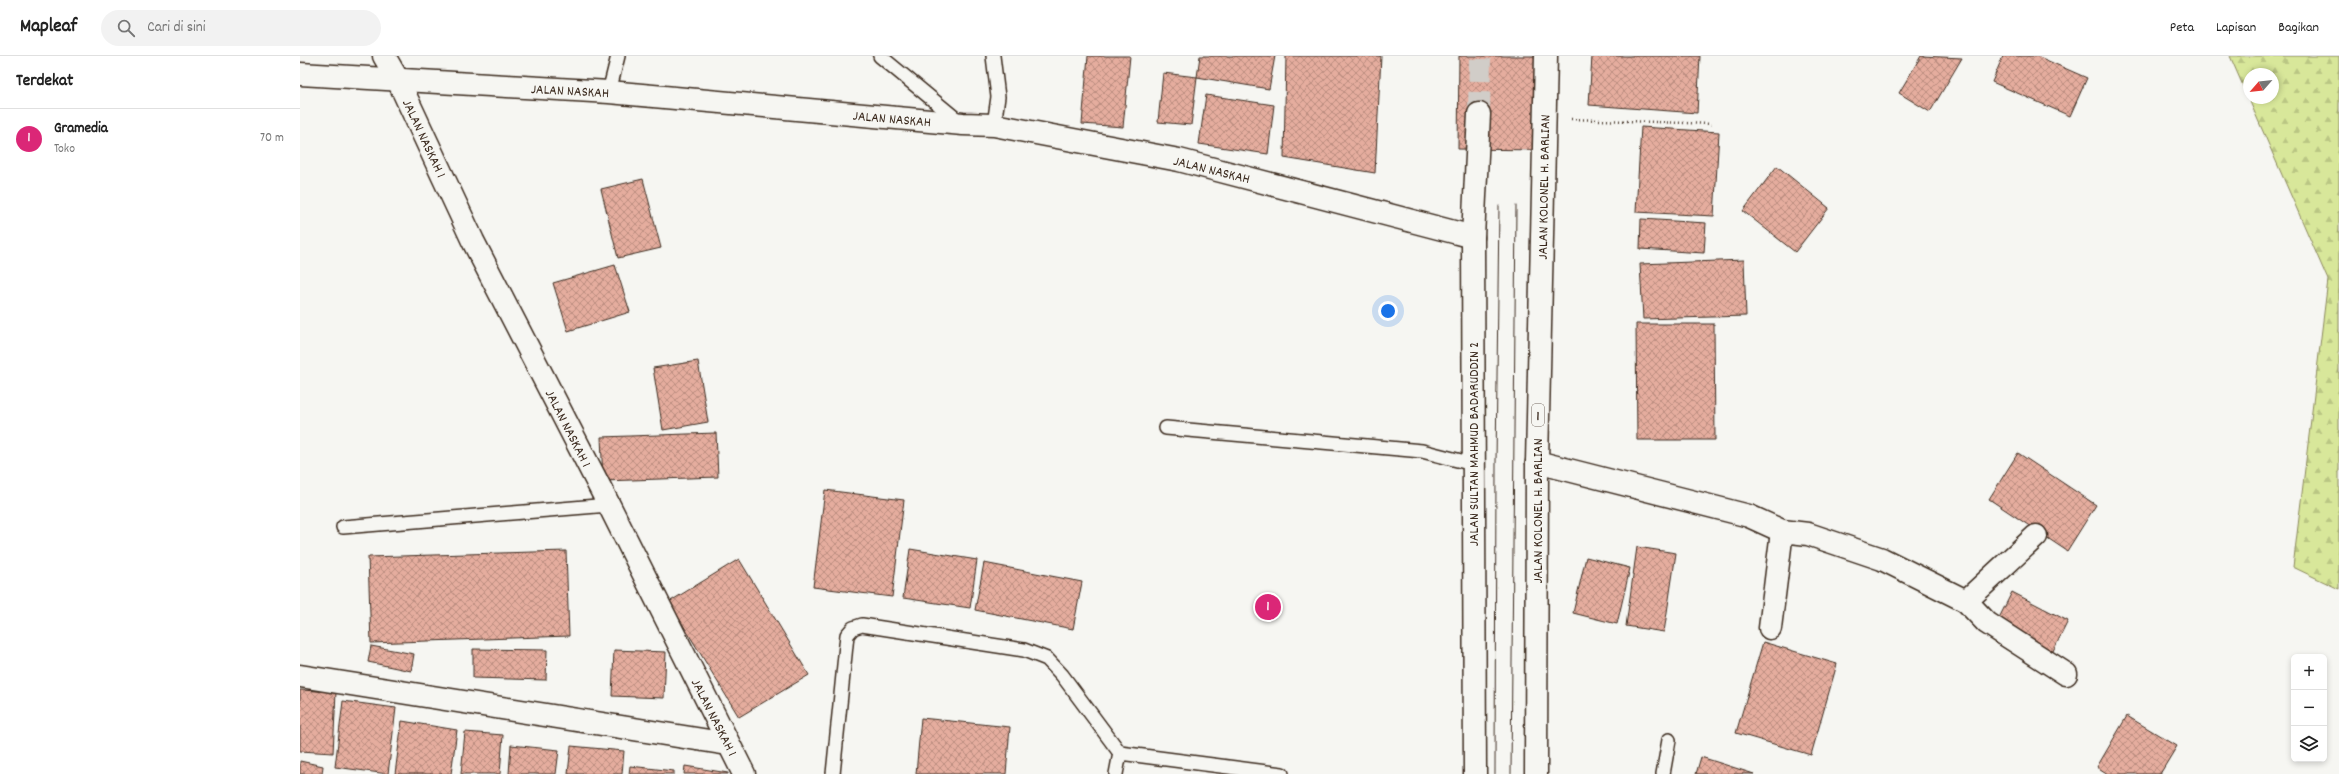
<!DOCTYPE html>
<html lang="id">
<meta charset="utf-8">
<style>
body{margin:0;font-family:Dekko,sans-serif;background:#f2f2f2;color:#222}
.controls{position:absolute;right:12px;bottom:12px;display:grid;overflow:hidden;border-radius:6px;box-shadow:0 2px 6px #0003}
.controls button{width:36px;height:36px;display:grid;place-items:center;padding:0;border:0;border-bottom:1px solid #e0e0e0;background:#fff;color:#222;font:20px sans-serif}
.compass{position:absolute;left:1943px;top:12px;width:36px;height:36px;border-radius:50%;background:#fff;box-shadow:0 2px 6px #0003;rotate:242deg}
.you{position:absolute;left:1088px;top:255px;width:14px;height:14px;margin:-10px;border:3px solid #fff;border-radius:50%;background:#1a73e8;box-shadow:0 0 0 6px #1a73e833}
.badge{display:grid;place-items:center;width:26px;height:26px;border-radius:50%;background:#db2777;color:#fff;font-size:13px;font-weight:700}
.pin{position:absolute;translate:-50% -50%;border:2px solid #fff;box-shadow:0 1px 4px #0006}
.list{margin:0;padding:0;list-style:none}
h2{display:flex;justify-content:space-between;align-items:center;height:52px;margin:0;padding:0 16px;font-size:17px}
h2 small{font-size:13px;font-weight:400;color:#767676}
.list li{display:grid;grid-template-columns:26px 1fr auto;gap:12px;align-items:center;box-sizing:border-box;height:60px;padding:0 16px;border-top:1px solid #e0e0e0}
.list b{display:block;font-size:15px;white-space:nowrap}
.list p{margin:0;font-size:13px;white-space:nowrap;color:#767676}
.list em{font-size:13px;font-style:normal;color:#767676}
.icon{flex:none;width:22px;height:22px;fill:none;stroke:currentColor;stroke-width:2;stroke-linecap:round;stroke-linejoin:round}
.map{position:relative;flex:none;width:2039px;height:718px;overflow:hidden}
header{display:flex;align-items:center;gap:24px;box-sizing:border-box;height:56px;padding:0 20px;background:#fff;border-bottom:1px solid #e0e0e0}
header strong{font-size:19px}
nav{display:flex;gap:22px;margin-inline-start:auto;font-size:14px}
.search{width:280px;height:36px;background:#f2f2f2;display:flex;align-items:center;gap:10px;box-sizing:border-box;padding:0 14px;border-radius:22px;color:#767676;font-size:15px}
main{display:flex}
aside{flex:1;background:#fff}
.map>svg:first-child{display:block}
.forest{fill:url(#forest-firs);stroke:#8a885c;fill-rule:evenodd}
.building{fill:url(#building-cross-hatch);stroke:#3b2a1e}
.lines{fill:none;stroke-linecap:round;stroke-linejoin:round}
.highway-tunnel{stroke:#d1cdc8;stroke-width:22;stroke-dasharray:22 11;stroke-linecap:butt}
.lane-casing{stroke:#3b2a1e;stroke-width:16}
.street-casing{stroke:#3b2a1e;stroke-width:25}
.highway-casing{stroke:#3b2a1e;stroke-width:25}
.path{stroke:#3b2a1e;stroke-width:2.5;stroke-dasharray:1 3;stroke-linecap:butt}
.lane{stroke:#f6f6f2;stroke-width:13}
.street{stroke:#f6f6f2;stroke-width:22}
.highway{stroke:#f6f6f2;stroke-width:22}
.tram{stroke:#3b2a1e;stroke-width:1}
.labels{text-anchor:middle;stroke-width:3.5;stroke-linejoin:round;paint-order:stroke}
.shield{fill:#f6f6f2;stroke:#73675e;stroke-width:1}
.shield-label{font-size:13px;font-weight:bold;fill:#3b2a1e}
.street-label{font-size:14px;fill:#3b2a1e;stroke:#f6f6f2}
</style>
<header>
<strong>Mapleaf</strong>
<div class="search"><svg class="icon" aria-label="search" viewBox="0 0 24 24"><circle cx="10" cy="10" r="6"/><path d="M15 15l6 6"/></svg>Cari di sini</div>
<nav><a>Peta</a><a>Lapisan</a><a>Bagikan</a></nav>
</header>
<main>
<aside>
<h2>Terdekat<small></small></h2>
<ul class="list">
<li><span class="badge">1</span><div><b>Gramedia</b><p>Toko</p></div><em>70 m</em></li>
</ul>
</aside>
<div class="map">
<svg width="2039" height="718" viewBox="0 0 2039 718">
<defs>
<pattern id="forest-firs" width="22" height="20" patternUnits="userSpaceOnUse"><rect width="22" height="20" fill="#d8e79a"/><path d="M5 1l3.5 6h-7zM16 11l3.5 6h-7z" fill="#bac684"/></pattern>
<pattern id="building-cross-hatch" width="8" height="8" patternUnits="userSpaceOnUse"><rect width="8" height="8" fill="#e5ad9e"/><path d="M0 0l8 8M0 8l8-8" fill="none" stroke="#bb8d80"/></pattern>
</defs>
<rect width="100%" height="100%" fill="#f6f6f2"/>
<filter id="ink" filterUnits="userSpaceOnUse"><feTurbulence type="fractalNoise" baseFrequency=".025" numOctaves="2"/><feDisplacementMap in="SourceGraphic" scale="8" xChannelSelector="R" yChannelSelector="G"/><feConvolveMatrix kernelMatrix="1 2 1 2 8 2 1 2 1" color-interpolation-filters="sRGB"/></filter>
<g filter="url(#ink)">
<path class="forest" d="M1930,0h109v533l-46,-22 35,-287zM1949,18h24v24h-24z"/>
<g class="building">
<polygon points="788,0 830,0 823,71 782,68"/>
<polygon points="900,0 975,0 969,33 897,21"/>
<polygon points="986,0 1081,0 1075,117 984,102"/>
<polygon points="1159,0 1244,0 1244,94 1158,93"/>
<polygon points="1292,0 1400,0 1397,57 1289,49"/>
<polygon points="1621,0 1662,2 1630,56 1599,37"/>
<polygon points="1703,0 1737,0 1787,22 1770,60 1692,26"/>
<polygon points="863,17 897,21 891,69 858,66"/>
<polygon points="906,39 974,49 968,98 899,88"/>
<polygon points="1341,71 1419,76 1414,160 1336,156"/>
<polygon points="1477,110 1529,152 1495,196 1443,155"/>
<polygon points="343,123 361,192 318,202 301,133"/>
<polygon points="1341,163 1406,167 1404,197 1340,193"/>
<polygon points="1444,204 1446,260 1343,263 1340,208"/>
<polygon points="315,209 330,256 268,275 253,227"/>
<polygon points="1336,268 1414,268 1415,384 1337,384"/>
<polygon points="398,305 408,366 363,374 353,312"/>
<polygon points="416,377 418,421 303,425 301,381"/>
<polygon points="1718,397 1796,449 1767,495 1689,443"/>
<polygon points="525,434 604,444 592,541 513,531"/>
<polygon points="1337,491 1376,497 1364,576 1326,570"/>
<polygon points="610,493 677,504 670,552 603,542"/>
<polygon points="266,495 269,580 71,587 68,501"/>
<polygon points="1286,501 1330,512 1317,568 1273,557"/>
<polygon points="439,503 509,619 439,661 369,546"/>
<polygon points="684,507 782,526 773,573 675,554"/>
<polygon points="1712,536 1768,565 1752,597 1696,568"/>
<polygon points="1463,586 1537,608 1511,699 1436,677"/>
<polygon points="71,590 114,598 111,615 68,606"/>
<polygon points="173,593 247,594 246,624 173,622"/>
<polygon points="314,594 366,596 364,642 312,640"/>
<polygon points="0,634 36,636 33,697 0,695"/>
<polygon points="43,645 96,652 88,718 35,711"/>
<polygon points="1827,660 1877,690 1860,718 1808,718 1797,711"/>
<polygon points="621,662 710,671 706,718 616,718"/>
<polygon points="102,665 157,674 151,718 95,718"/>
<polygon points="165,676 203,679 200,718 161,718"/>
<polygon points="211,689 259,694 256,718 209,718"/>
<polygon points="271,690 324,695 322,718 268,718"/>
<polygon points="1401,701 1454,718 1396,718"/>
<polygon points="0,705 23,710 22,718 0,718"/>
<polygon points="330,710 374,715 374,718 329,718"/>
<polygon points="385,710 428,717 428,718 384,718"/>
</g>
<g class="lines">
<polyline class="highway-tunnel" points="1179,58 1180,0"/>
<defs>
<g id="lane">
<polyline points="580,0 661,67"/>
<polyline points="693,0 698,41 694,69"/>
<polyline points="309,36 318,0"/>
<polyline points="866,372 1122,395 1173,408"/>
<polyline points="43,471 309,449"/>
<polyline points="533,718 547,579 553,572 562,569 724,594 747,603 762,619 820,697 982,718"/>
<polyline points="816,718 820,697"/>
<polyline points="1363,718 1369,684"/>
</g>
<g id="street">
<polyline points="84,0 98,24 173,185 309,449 444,718"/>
<polyline points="0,18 309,36 663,68 694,69 879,104 1173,181"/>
<polyline points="1237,406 1449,460 1482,475 1508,478 1582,503 1666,545 1736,480"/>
<polyline points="1666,545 1687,567 1766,618"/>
<polyline points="1470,572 1482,475"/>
<polyline points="0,620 428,688"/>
</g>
<g id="highway">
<polyline points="1175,718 1173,181 1179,58"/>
<polyline points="1236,718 1237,406 1246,0"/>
</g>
</defs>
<use href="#lane" class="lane-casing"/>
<use href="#street" class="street-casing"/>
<use href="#highway" class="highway-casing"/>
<polyline class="path" points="1271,63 1412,68"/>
<use href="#lane" class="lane"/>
<use href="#street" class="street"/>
<use href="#highway" class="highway"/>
<g class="tram">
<polyline points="1195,718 1196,408 1199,150"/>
<polyline points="1211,718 1216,150"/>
</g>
</g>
</g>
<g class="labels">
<rect class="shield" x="1232" y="348" width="12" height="22" rx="3"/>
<g class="shield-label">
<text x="1238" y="364">1</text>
</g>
<g class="street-label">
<text transform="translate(270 34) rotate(3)" y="5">JALAN NASKAH</text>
<text transform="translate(592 62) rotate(5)" y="5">JALAN NASKAH</text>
<text transform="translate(125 82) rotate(65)" y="5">JALAN NASKAH 1</text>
<text transform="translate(912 113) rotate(14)" y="5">JALAN NASKAH</text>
<text transform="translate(1243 131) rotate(-89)" y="5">JALAN KOLONEL H. BARLIAN</text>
<text transform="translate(269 372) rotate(63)" y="5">JALAN NASKAH 1</text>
<text transform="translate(1173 388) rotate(-90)" y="5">JALAN SULTAN MAHMUD BADARUDDIN 2</text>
<text transform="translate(1237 455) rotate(-90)" y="5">JALAN KOLONEL H. BARLIAN</text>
<text transform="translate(415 661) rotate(63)" y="5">JALAN NASKAH 1</text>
</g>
</g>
</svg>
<div class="controls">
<button>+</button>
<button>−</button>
<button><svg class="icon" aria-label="layers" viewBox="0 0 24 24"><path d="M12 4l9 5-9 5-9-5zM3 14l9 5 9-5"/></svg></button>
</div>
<svg class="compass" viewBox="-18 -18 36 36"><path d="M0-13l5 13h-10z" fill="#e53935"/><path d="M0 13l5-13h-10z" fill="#767676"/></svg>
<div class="you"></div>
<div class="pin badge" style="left:968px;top:551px">1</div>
</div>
</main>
